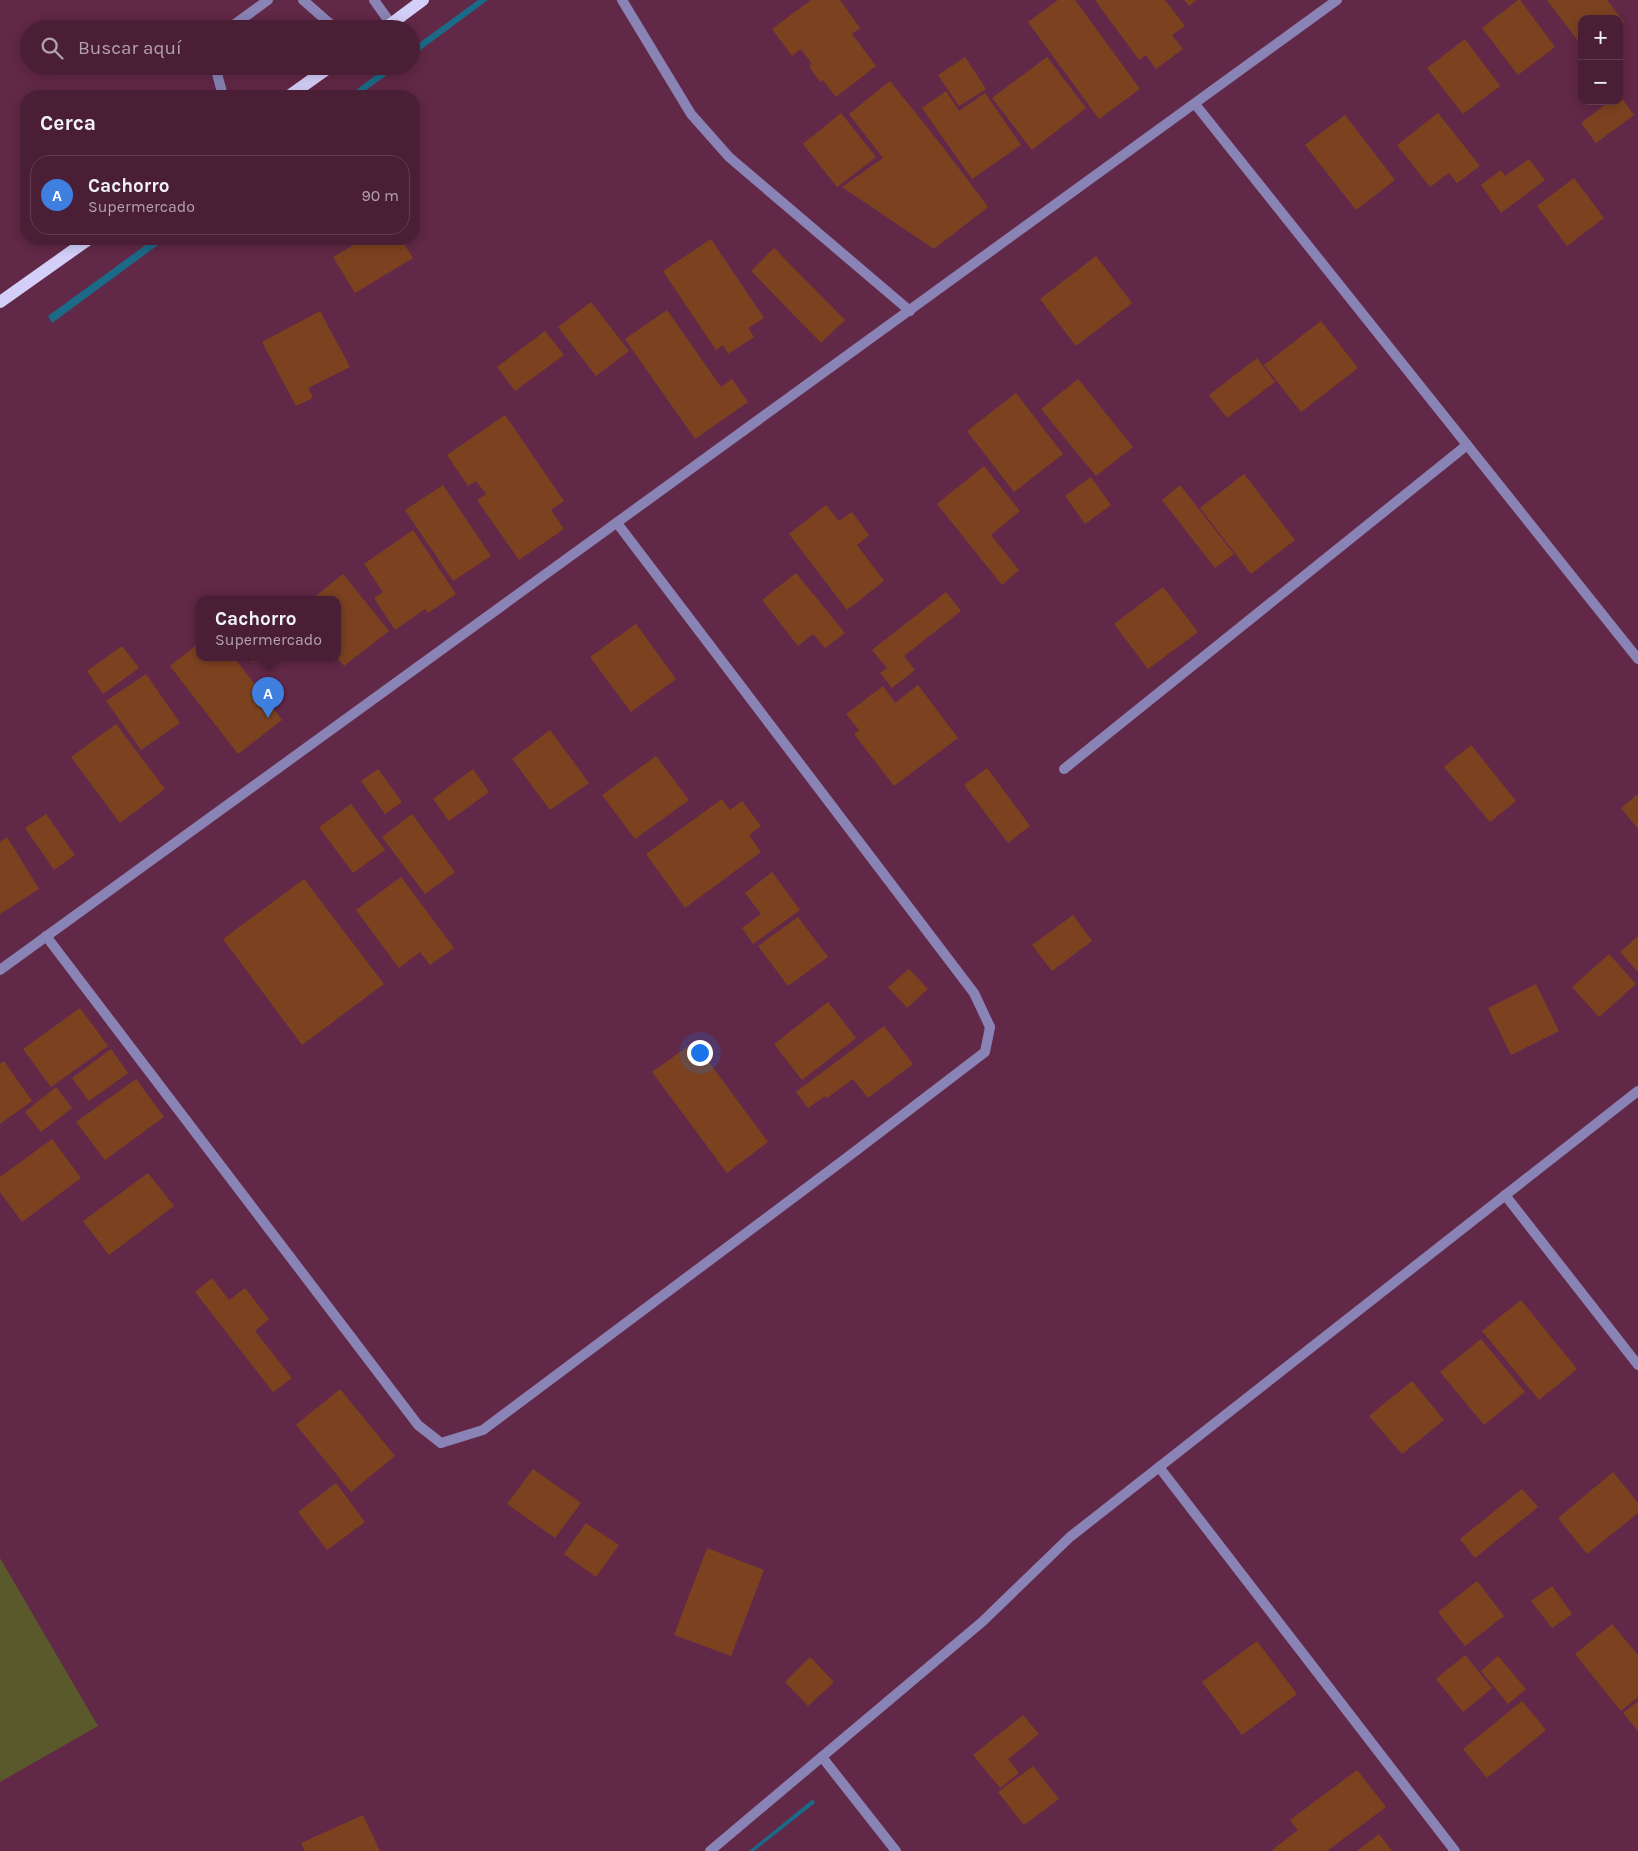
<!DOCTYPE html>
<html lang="es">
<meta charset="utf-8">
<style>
body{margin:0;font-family:Karla,sans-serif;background:#542b41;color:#f1f3f6}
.controls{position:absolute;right:15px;top:15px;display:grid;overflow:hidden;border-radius:10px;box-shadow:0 2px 12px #0003}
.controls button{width:45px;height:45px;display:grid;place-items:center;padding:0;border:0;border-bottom:1px solid #613c50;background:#4a1e35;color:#f1f3f6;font:25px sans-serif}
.you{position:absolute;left:699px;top:1052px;width:18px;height:18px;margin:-12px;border:4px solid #fff;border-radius:50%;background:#1a73e8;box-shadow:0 0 0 8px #1a73e833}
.badge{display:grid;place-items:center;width:32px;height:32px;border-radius:50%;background:#95b2f1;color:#fff;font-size:16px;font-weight:700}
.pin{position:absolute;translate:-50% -41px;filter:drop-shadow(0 1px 2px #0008)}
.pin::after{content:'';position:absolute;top:26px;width:18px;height:15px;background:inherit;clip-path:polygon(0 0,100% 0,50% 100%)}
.popup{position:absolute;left:196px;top:596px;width:145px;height:65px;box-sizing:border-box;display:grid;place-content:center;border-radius:10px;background:#4a1e35;filter:drop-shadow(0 1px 4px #0005);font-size:16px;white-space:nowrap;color:#b2a2ad}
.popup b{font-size:19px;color:#f1f3f6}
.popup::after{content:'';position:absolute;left:50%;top:100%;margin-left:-10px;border:10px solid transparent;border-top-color:#4a1e35}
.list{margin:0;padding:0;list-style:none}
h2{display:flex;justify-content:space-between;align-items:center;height:65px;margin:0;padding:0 20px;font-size:21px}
h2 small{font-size:16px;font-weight:400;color:#b2a2ad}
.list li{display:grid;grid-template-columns:32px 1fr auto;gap:15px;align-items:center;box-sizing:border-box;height:80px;margin:0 10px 10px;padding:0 10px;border:1px solid #613c50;border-radius:20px}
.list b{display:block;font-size:19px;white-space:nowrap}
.list p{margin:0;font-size:16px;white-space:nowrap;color:#b2a2ad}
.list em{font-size:16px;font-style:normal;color:#b2a2ad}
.icon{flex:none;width:28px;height:28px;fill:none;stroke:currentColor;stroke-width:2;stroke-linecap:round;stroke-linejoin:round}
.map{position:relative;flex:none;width:1638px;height:1851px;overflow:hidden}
.search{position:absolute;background:#4a1e35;box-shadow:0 2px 12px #0003;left:20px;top:20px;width:400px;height:55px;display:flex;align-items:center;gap:12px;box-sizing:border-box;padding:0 18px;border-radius:28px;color:#b2a2ad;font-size:19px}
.panel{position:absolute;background:#4a1e35;box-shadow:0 2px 12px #0003;left:20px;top:90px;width:400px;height:155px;border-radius:20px}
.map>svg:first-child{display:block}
.green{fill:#59592b}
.water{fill:#1b6a88}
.building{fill:#7c4220}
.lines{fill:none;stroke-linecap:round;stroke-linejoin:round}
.service{stroke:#8983b6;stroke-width:10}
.minor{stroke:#8983b6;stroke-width:10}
.primary{stroke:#d3cff9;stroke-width:12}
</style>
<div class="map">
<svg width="1638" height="1851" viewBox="0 0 1638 1851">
<rect width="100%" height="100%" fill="#622847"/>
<polygon class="green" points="0,1558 98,1726 0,1782"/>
<g class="water">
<polygon points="478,0 488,0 411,57 411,49"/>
<polygon points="388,66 399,66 358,96 348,96"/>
<polygon points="154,239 166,239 52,323 48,316"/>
<polygon points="813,1799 815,1803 754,1851 749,1851"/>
</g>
<g class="building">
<polygon points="811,0 840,0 860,28 852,34 876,66 836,97 823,80 820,82 809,66 812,64 801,49 792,56 772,29"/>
<polygon points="1058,0 1075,0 1140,89 1099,119 1028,22"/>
<polygon points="1095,0 1165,0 1185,26 1172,35 1183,49 1156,69 1146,55 1139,60"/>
<polygon points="1184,0 1197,0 1189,6"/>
<polygon points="1518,0 1520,0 1555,47 1518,75 1482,28"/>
<polygon points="1547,0 1607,0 1624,22 1619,25 1619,19 1582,19 1582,46"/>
<polygon points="1465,39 1500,86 1463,114 1427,68"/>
<polygon points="965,57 986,89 959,106 938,75"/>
<polygon points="1047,57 1086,108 1032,150 992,98"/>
<polygon points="890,81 942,146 988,207 934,249 842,187 883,158 849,114"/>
<polygon points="946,91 959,111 985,93 1021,145 972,179 922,108"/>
<polygon points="1619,95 1634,115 1596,143 1581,123 1610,101 1619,101"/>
<polygon points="841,113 876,157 837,187 803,144"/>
<polygon points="1438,113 1480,166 1457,183 1449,173 1430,187 1397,145"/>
<polygon points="1345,115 1395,180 1356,210 1305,145"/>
<polygon points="1529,159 1545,180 1501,213 1481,185 1501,170 1505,176"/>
<polygon points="1574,178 1604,218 1567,246 1537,206"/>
<polygon points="364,239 401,239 413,258 355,293 333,257"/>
<polygon points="711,239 764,318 748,328 754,337 728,354 723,345 716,350 663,271"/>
<polygon points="774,248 845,320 821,343 751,271"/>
<polygon points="1096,256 1132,303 1076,346 1040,299"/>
<polygon points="591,302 629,351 596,376 558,327"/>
<polygon points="667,310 721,387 732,379 748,402 695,439 625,339"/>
<polygon points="320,311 350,367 308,388 313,398 296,406 262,342"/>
<polygon points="1321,321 1358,368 1301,412 1264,365"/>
<polygon points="545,331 564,355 515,391 497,367"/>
<polygon points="1257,358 1275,382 1227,418 1209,395"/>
<polygon points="1078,379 1133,447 1096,476 1041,409"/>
<polygon points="1016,393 1063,454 1014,492 967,431"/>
<polygon points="505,415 564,501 551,510 564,529 519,560 477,500 486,494 476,481 468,486 447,455"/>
<polygon points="984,466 1020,511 991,535 1019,570 1002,585 937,504"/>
<polygon points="1244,474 1295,540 1251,574 1200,508"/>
<polygon points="1091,477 1111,505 1085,524 1065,496"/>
<polygon points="443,485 491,556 453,581 405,510"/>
<polygon points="1180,485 1234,554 1215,568 1162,500"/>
<polygon points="826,505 839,521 852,512 869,535 857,545 884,581 847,610 789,534"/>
<polygon points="413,530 456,594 428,613 425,609 395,630 374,598 383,592 364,564"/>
<polygon points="796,573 845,633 825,648 813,634 798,646 762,600"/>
<polygon points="343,574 389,631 344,666 337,657 337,599 312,599"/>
<polygon points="1163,587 1198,632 1148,669 1114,624"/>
<polygon points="946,592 961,611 904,656 915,670 892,688 880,673 887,668 872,650"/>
<polygon points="636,624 676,679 631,712 590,657"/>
<polygon points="199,643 199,657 234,657 282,720 238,754 170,666"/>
<polygon points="122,646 139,668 103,694 87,671"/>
<polygon points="249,657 262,657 253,663"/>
<polygon points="146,674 180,723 141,750 106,701"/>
<polygon points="918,685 958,738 894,786 854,734 859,730 846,714 883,686 895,703"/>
<polygon points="116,724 165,789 120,823 71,757"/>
<polygon points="550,730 589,783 550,810 512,759"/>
<polygon points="1471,745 1516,801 1490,822 1444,767"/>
<polygon points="656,756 689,800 635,839 602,795"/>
<polygon points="987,768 1030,826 1008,843 964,785"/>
<polygon points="378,769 402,802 385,814 361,781"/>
<polygon points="473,769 489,792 449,821 433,799"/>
<polygon points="1638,794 1638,829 1621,808"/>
<polygon points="722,799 730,810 742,801 761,826 749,835 761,852 685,908 646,854"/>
<polygon points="351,804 385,850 353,873 319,827"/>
<polygon points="46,814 75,855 54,870 25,828"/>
<polygon points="412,814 455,872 425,894 382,837"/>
<polygon points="7,837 39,889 0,914 0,842"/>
<polygon points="772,872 800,910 753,944 742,928 761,914 745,893"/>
<polygon points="401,877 454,948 430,965 420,952 399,968 356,910"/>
<polygon points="304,879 384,984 302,1045 223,939"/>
<polygon points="1073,915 1092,941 1052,971 1032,945"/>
<polygon points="798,917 828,957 788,986 758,946"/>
<polygon points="1638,936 1638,972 1620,952"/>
<polygon points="1609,954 1636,984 1599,1017 1572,987"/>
<polygon points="909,969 928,989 907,1008 888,987"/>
<polygon points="1536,984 1559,1031 1511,1055 1488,1008"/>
<polygon points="828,1002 856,1038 802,1080 774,1044"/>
<polygon points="80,1008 108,1046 51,1087 23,1049"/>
<polygon points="884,1026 913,1064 868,1098 853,1079 827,1098 825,1096 808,1108 796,1092"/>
<polygon points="694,1042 768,1142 727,1173 652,1072"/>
<polygon points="111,1049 128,1073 89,1101 72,1078"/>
<polygon points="4,1061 32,1101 0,1124 0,1064"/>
<polygon points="136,1079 164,1117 105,1160 76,1122"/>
<polygon points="56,1087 72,1108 41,1132 25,1112"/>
<polygon points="52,1139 81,1178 22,1222 0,1192 0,1177"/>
<polygon points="148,1173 174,1206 109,1255 83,1221"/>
<polygon points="212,1278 229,1300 245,1288 269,1319 255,1331 292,1378 273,1392 195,1292"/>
<polygon points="1521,1300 1577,1369 1539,1400 1482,1331"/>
<polygon points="1481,1339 1525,1392 1484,1425 1440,1372"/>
<polygon points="1412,1381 1444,1420 1402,1454 1369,1416"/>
<polygon points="340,1389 395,1456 351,1492 296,1425"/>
<polygon points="533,1469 581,1503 555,1538 507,1504"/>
<polygon points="1613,1472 1638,1503 1638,1513 1587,1554 1558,1518"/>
<polygon points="336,1483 365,1522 327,1550 298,1512"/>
<polygon points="1522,1489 1538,1507 1475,1558 1460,1539"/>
<polygon points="586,1523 619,1545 596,1577 564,1554"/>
<polygon points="707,1548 764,1570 731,1656 674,1635"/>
<polygon points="1477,1581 1504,1616 1465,1646 1438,1612"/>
<polygon points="1552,1586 1572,1614 1552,1628 1531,1601"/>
<polygon points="1612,1624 1638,1655 1638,1697 1621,1711 1575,1654"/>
<polygon points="1257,1641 1297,1694 1242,1735 1202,1682"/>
<polygon points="1465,1655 1492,1688 1463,1712 1436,1679"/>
<polygon points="1498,1656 1526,1689 1508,1704 1481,1671"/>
<polygon points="810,1657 834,1682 808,1706 785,1682"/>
<polygon points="1522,1701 1546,1730 1487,1778 1463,1749"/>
<polygon points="1638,1701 1638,1731 1623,1713"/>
<polygon points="1023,1715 1039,1734 1008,1759 1019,1773 1000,1788 973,1755"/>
<polygon points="1033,1766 1059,1799 1024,1825 998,1792"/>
<polygon points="1357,1770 1386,1807 1327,1851 1271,1851 1298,1830 1290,1820"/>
<polygon points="363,1815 380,1851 305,1851 301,1843"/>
<polygon points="1379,1834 1392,1851 1357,1851"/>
</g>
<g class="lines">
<g class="service">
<polyline points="303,0 336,29"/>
<polyline points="228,29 268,0"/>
<polyline points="215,66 223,96"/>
<polyline points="1064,769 1467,445"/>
<polyline points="441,1443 483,1430 849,1156 985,1052 990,1027"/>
</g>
<g class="minor">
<polyline points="374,0 391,24"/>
<polyline points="622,0 691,114 729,157 910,311"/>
<polyline points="1195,104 1638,659"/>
<polyline points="617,523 974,993 990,1027"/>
<polyline points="46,936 418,1425 441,1443"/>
<polyline points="0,970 1337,0"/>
<polyline points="1505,1195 1638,1365"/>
<polyline points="1159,1467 1455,1851"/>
<polyline points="822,1757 896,1851"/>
<polyline points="710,1851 982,1622 1070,1537 1638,1091"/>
</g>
<g class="primary">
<polyline points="384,29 423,0"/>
<polyline points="289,96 331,66"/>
<polyline points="0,302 89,239"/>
</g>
</g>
</svg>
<div class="controls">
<button>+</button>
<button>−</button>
</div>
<div class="you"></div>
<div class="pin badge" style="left:268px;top:718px;background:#3f7fe0">A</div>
<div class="popup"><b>Cachorro</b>Supermercado</div>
<div class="search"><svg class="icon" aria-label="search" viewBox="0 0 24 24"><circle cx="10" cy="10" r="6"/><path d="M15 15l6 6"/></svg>Buscar aquí</div>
<section class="panel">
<h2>Cerca<small></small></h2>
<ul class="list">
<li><span class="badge" style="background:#3f7fe0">A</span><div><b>Cachorro</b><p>Supermercado</p></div><em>90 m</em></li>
</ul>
</section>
</div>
